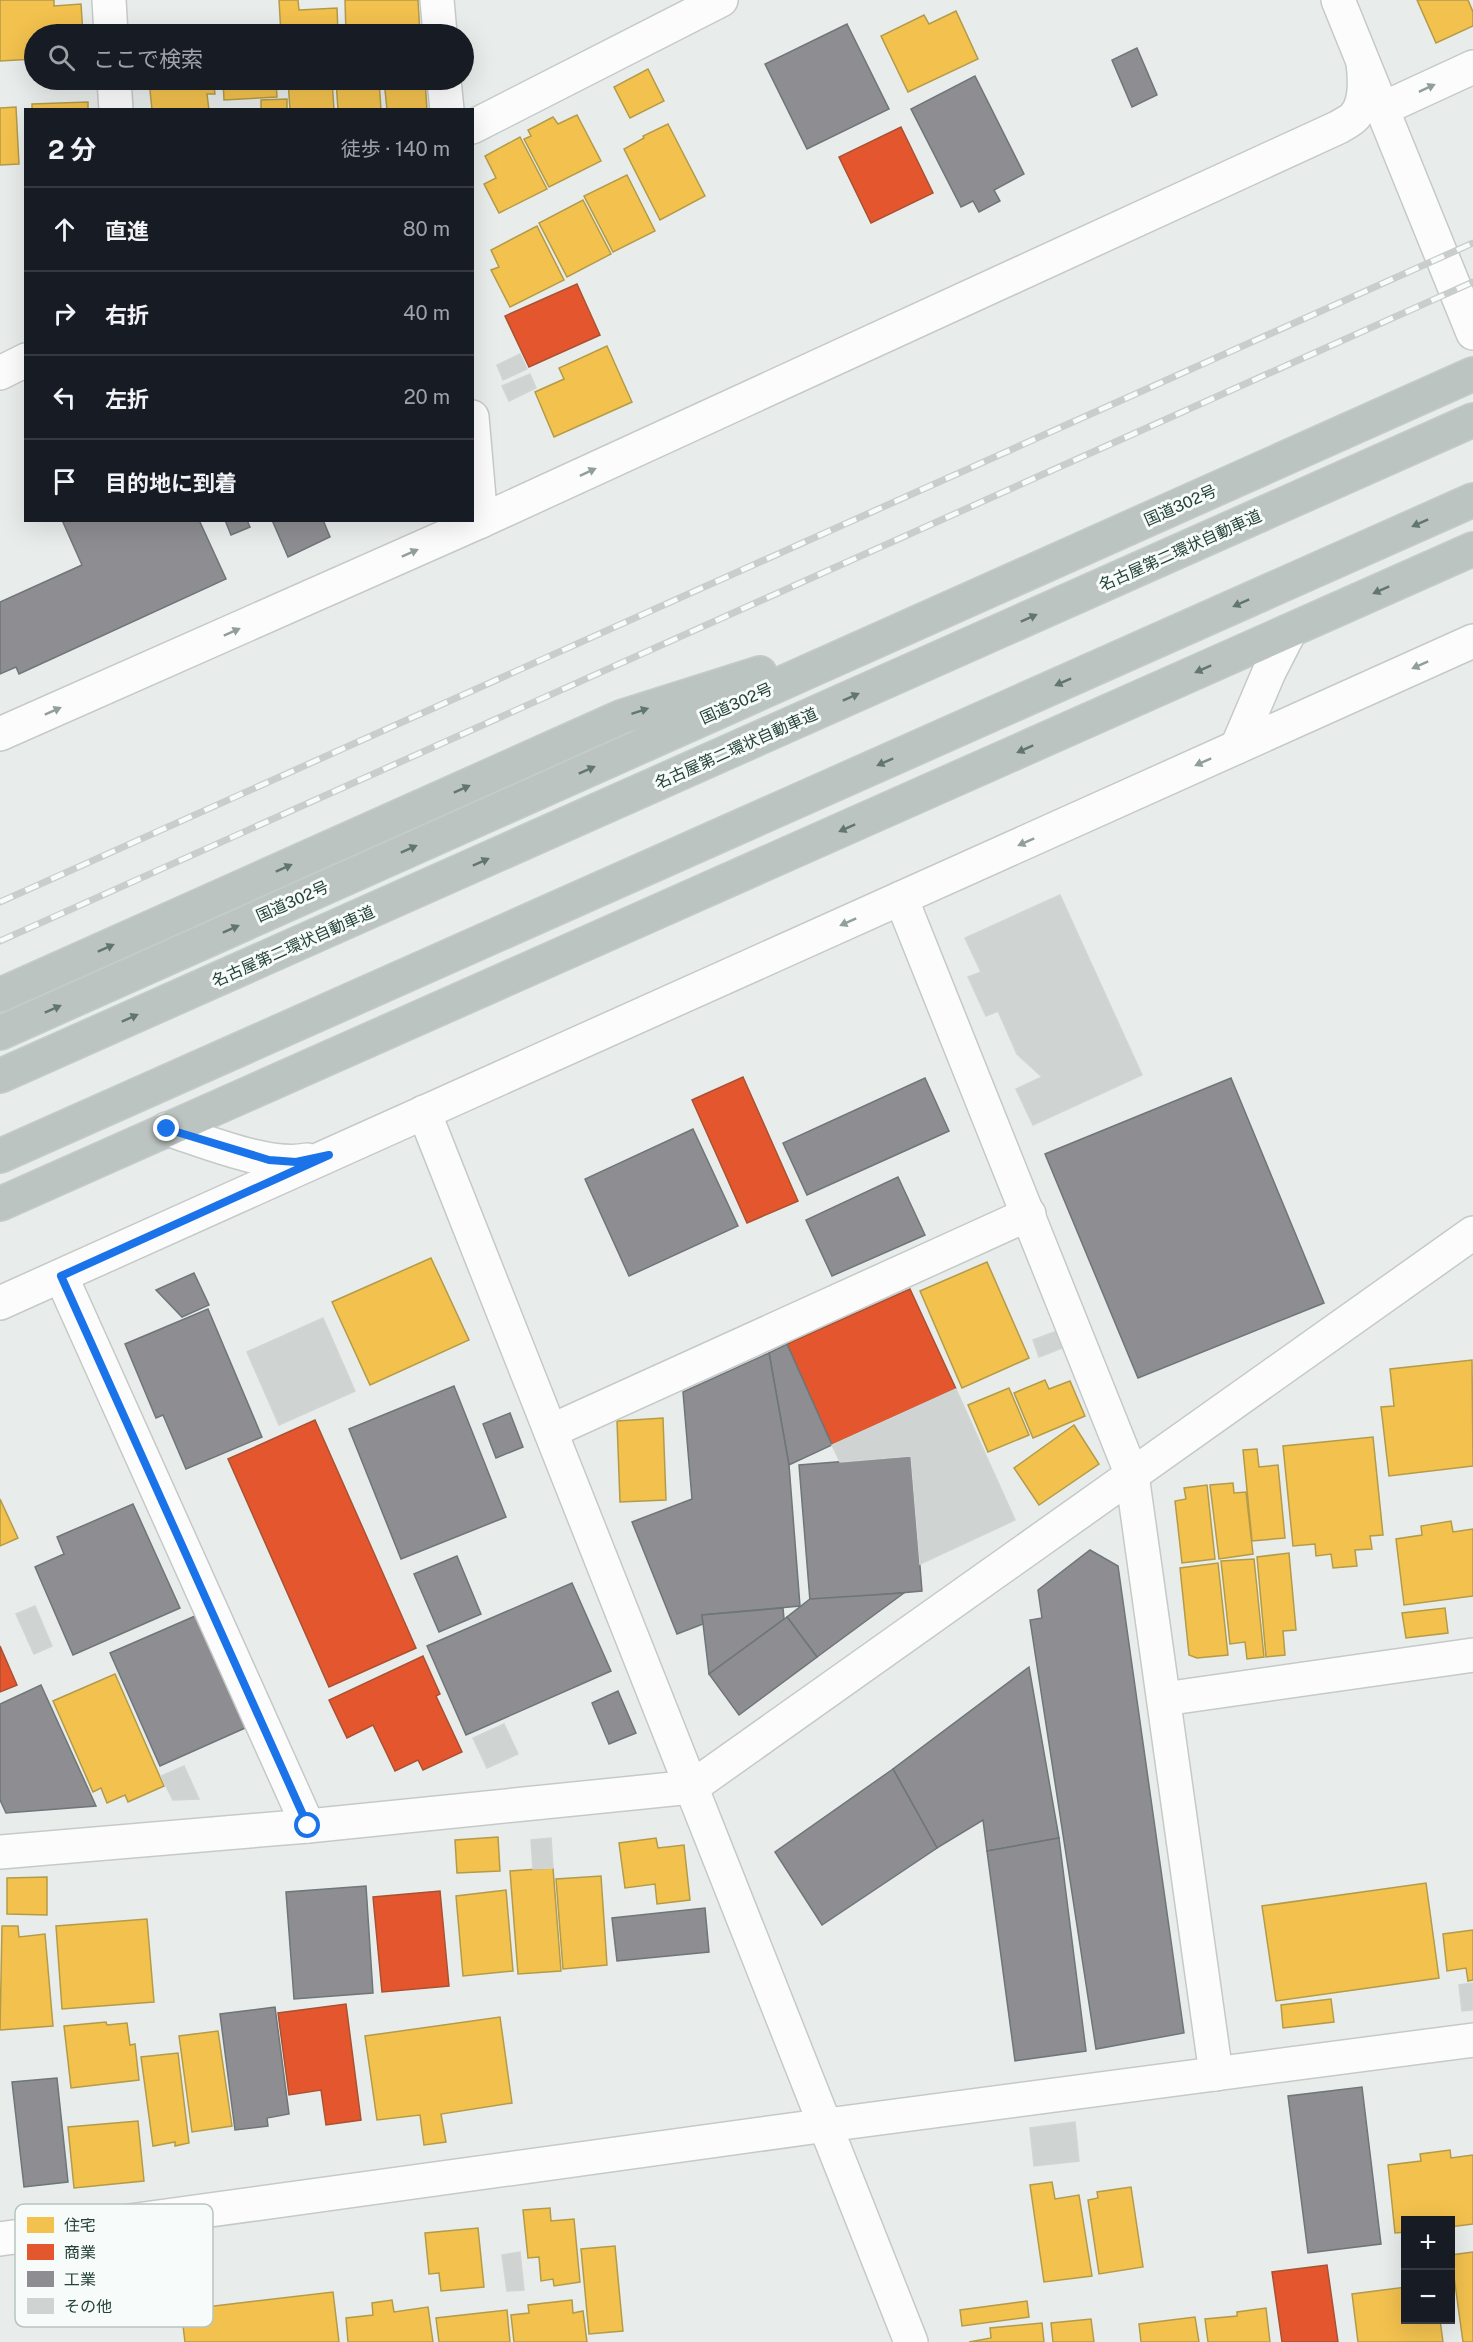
<!DOCTYPE html>
<html lang="ja">
<meta charset="utf-8">
<style>
body{margin:0;font-family:"Public Sans","Noto Sans JP",sans-serif;background:#20242c;color:#f1f3f6}
.controls{position:absolute;right:18px;bottom:18px;display:grid;overflow:hidden;border-radius:0px;box-shadow:0 6px 24px #0002}
.controls button{width:54px;height:54px;display:grid;place-items:center;padding:0;border:0;border-bottom:2px solid #363941;background:#171b24;color:#f1f3f6;font:30px sans-serif}
.stop{position:absolute;width:18px;height:18px;margin:-14px;border:4px solid #1a73e8;border-radius:50%;background:#fff}
.stop.end{background:#1a73e8;border-color:#fff;box-shadow:0 2px 6px #0008}
.list{margin:0;padding:0;list-style:none}
h2{display:flex;justify-content:space-between;align-items:center;height:78px;margin:0;padding:0 24px;font-size:26px}
h2 small{font-size:20px;font-weight:400;color:#9ea1a6}
.list li{display:grid;grid-template-columns:39px 1fr auto;gap:18px;align-items:center;box-sizing:border-box;height:84px;padding:0 24px;border-top:2px solid #363941}
.list b{display:block;font-size:22px;white-space:nowrap}
.list em{font-size:20px;font-style:normal;color:#9ea1a6}
.icon{flex:none;width:33px;height:33px;fill:none;stroke:currentColor;stroke-width:2;stroke-linecap:round;stroke-linejoin:round}
.map{position:relative;flex:none;width:1473px;height:2342px;overflow:hidden}
.search{position:absolute;background:#171b24;box-shadow:0 6px 24px #0002;left:24px;top:24px;width:450px;height:66px;display:flex;align-items:center;gap:15px;box-sizing:border-box;padding:0 21px;border-radius:33px;color:#9ea1a6;font-size:22px}
.panel{position:absolute;background:#171b24;box-shadow:0 6px 24px #0002;left:24px;top:108px;width:450px;height:414px;border-radius:0px}
.map>svg:first-child{display:block}
.homes{fill:#f2c14e;stroke:#b49b48;stroke-width:1.5}
.shops{fill:#e4572e;stroke:#aa5132;stroke-width:1.5}
.industry{fill:#8d8d92;stroke:#6e7678;stroke-width:1.5}
.building{fill:#cfd4d2;stroke:#d1d6d4;stroke-width:1.5}
.lines{fill:none;stroke-linecap:round;stroke-linejoin:round}
.minor-casing{stroke:#c5cac8;stroke-width:36}
.highway-casing{stroke:#c3ccc9;stroke-width:36}
.minor{stroke:#fcfcfc;stroke-width:33}
.highway{stroke:#bcc4c2;stroke-width:33}
.rail-casing{stroke:#c9cdcc;stroke-width:7}
.rail{stroke:#f7fbf9;stroke-width:4.5;stroke-dasharray:14;stroke-linecap:butt}
.oneway{fill:#909f9b}
.oneway2{fill:#617670}
.route{stroke:#1a73e8;stroke-width:8}
.labels{text-anchor:middle;stroke-width:6;stroke-linejoin:round;paint-order:stroke}
.street-label{font-size:16px;fill:#24423a;stroke:#f7fbf9}
.key{fill:#f7fbf9;stroke:#b8c4c0;stroke-width:1.5}
.key-label{font-size:16px;fill:#24423a}
</style>
<div class="map">
<svg width="1473" height="2342" viewBox="0 0 1473 2342">
<rect width="100%" height="100%" fill="#e8edeb"/>
<g class="homes">
<polygon points="0,0 54,0 54,6 81,4 83,34 34,34 34,59 0,61"/>
<polygon points="279,0 298,0 299,10 337,8 338,34 281,34"/>
<polygon points="345,0 418,0 420,34 346,34"/>
<polygon points="1417,0 1468,0 1473,12 1473,26 1436,43"/>
<polygon points="956,11 978,59 908,92 881,36 924,15 929,24"/>
<polygon points="648,69 664,101 630,118 614,87"/>
<polygon points="149,80 213,80 215,94 207,94 209,110 152,110"/>
<polygon points="223,80 276,80 277,97 224,100"/>
<polygon points="288,80 332,80 334,110 290,110"/>
<polygon points="336,80 379,80 381,110 338,110"/>
<polygon points="384,80 425,80 427,110 387,110"/>
<polygon points="287,99 287,110 261,110 261,100"/>
<polygon points="88,102 88,110 32,110 32,104"/>
<polygon points="16,107 19,164 0,165 0,108"/>
<polygon points="577,115 601,161 549,187 524,139 531,136 528,130 553,117 558,124"/>
<polygon points="668,124 705,196 660,220 624,149 644,138 643,136"/>
<polygon points="520,137 547,189 499,213 484,184 496,178 485,156"/>
<polygon points="627,175 655,231 613,252 584,196"/>
<polygon points="583,200 611,254 567,277 539,223"/>
<polygon points="537,226 564,280 510,307 491,270 499,267 491,250"/>
<polygon points="607,346 632,402 554,437 535,392 564,379 559,368"/>
<polygon points="431,1258 469,1340 370,1385 332,1302"/>
<polygon points="987,1262 1029,1358 962,1388 920,1291"/>
<polygon points="1472,1360 1473,1466 1389,1476 1381,1407 1394,1406 1390,1369"/>
<polygon points="1045,1380 1049,1389 1070,1381 1085,1416 1033,1438 1014,1393"/>
<polygon points="1009,1388 1029,1435 988,1452 968,1405"/>
<polygon points="663,1418 666,1500 620,1502 617,1421"/>
<polygon points="1074,1425 1099,1464 1039,1505 1014,1468"/>
<polygon points="1373,1437 1383,1535 1370,1536 1372,1549 1355,1550 1357,1566 1333,1568 1331,1554 1316,1556 1315,1544 1293,1546 1283,1446"/>
<polygon points="1257,1449 1259,1467 1278,1465 1285,1538 1252,1541 1243,1450"/>
<polygon points="1233,1483 1234,1493 1246,1492 1253,1554 1219,1559 1210,1485"/>
<polygon points="1207,1485 1215,1559 1182,1563 1175,1501 1186,1499 1184,1488"/>
<polygon points="0,1499 18,1538 0,1546"/>
<polygon points="1451,1521 1453,1532 1473,1529 1473,1596 1404,1605 1396,1539 1422,1535 1421,1526"/>
<polygon points="1289,1553 1296,1630 1283,1631 1285,1655 1266,1657 1257,1557"/>
<polygon points="1254,1559 1264,1657 1247,1659 1245,1642 1230,1644 1221,1561"/>
<polygon points="1218,1563 1228,1655 1197,1658 1189,1655 1180,1568"/>
<polygon points="1445,1608 1448,1633 1406,1638 1402,1613"/>
<polygon points="115,1674 164,1786 128,1802 125,1795 107,1803 101,1788 93,1792 53,1701"/>
<polygon points="498,1837 500,1871 457,1873 455,1840"/>
<polygon points="656,1838 658,1848 684,1845 690,1900 657,1904 655,1884 625,1888 619,1843"/>
<polygon points="553,1868 561,1971 518,1974 510,1871"/>
<polygon points="601,1876 607,1965 563,1969 556,1879"/>
<polygon points="47,1877 47,1915 7,1914 7,1878"/>
<polygon points="1426,1883 1439,1978 1276,2001 1262,1906"/>
<polygon points="506,1890 513,1971 463,1976 456,1896"/>
<polygon points="147,1919 154,2002 62,2009 56,1926"/>
<polygon points="2,1926 18,1926 19,1937 45,1934 53,2026 0,2030"/>
<polygon points="1473,1930 1473,1980 1468,1981 1466,1968 1447,1971 1443,1934"/>
<polygon points="1331,1999 1334,2022 1283,2028 1281,2005"/>
<polygon points="500,2017 512,2103 441,2114 446,2142 424,2145 420,2115 377,2120 365,2036"/>
<polygon points="106,2022 107,2025 127,2023 130,2045 135,2044 139,2080 71,2088 64,2026"/>
<polygon points="218,2031 232,2126 192,2132 179,2036"/>
<polygon points="178,2053 189,2143 175,2146 175,2142 153,2146 141,2057"/>
<polygon points="138,2121 144,2181 74,2188 68,2127"/>
<polygon points="1450,2150 1451,2158 1473,2155 1473,2224 1450,2227 1450,2220 1406,2220 1406,2232 1395,2233 1388,2165 1421,2161 1420,2154"/>
<polygon points="1052,2182 1055,2199 1079,2195 1092,2276 1044,2282 1030,2185"/>
<polygon points="1131,2187 1143,2267 1099,2274 1088,2200 1098,2198 1097,2192"/>
<polygon points="550,2208 551,2221 574,2219 580,2282 554,2286 553,2279 541,2281 539,2257 528,2258 523,2210"/>
<polygon points="478,2228 484,2287 441,2291 439,2273 429,2274 425,2233"/>
<polygon points="615,2246 623,2331 589,2334 581,2249"/>
<polygon points="1473,2252 1473,2342 1463,2342 1451,2255"/>
<polygon points="1406,2287 1406,2320 1440,2320 1443,2342 1358,2342 1352,2294"/>
<polygon points="333,2292 339,2342 185,2342 181,2310"/>
<polygon points="392,2300 394,2312 428,2307 433,2342 348,2342 346,2318 373,2315 372,2303"/>
<polygon points="572,2300 573,2313 583,2311 587,2342 514,2342 511,2315 529,2313 528,2305"/>
<polygon points="1027,2301 1029,2317 962,2326 960,2310"/>
<polygon points="1266,2308 1270,2342 1208,2342 1205,2319 1237,2316 1237,2312"/>
<polygon points="507,2310 510,2342 439,2342 436,2318"/>
<polygon points="1195,2317 1199,2342 1141,2342 1139,2324"/>
<polygon points="1091,2319 1094,2342 1053,2342 1051,2323"/>
<polygon points="1042,2323 1044,2342 969,2342 991,2338 990,2328"/>
</g>
<g class="shops">
<polygon points="901,127 933,193 871,223 839,157"/>
<polygon points="577,284 600,335 529,367 505,316"/>
<polygon points="743,1077 798,1201 747,1223 692,1100"/>
<polygon points="910,1289 956,1389 832,1445 787,1344"/>
<polygon points="315,1420 416,1648 329,1687 228,1459"/>
<polygon points="0,1646 17,1685 0,1692"/>
<polygon points="423,1656 440,1694 436,1696 462,1752 423,1770 418,1760 395,1771 373,1725 347,1738 329,1700"/>
<polygon points="440,1891 449,1986 382,1992 373,1897"/>
<polygon points="346,2004 361,2120 326,2125 321,2090 289,2095 278,2013"/>
<polygon points="1327,2265 1338,2342 1282,2342 1272,2272"/>
</g>
<g class="industry">
<polygon points="847,24 889,109 807,149 765,64"/>
<polygon points="1137,48 1157,95 1132,107 1112,60"/>
<polygon points="975,76 1024,174 994,190 1000,201 979,212 973,201 961,207 911,109"/>
<polygon points="62,520 199,520 226,579 19,674 16,667 0,674 0,602 82,565"/>
<polygon points="225,520 247,520 250,527 231,535"/>
<polygon points="272,520 323,520 330,537 288,557"/>
<polygon points="925,1078 949,1131 807,1195 783,1143"/>
<polygon points="1231,1078 1324,1303 1138,1378 1045,1154"/>
<polygon points="693,1129 738,1226 629,1276 585,1179"/>
<polygon points="898,1177 925,1235 832,1276 806,1220"/>
<polygon points="194,1273 209,1305 182,1317 156,1290"/>
<polygon points="208,1309 262,1437 186,1469 163,1415 156,1418 125,1344"/>
<polygon points="787,1344 832,1445 789,1465 769,1353"/>
<polygon points="769,1353 789,1465 800,1606 702,1615 703,1624 677,1634 632,1522 692,1499 683,1392"/>
<polygon points="454,1386 506,1517 401,1559 349,1429"/>
<polygon points="510,1413 523,1447 496,1458 483,1424"/>
<polygon points="911,1456 922,1591 810,1601 799,1465"/>
<polygon points="133,1504 180,1608 73,1655 35,1567 64,1554 57,1537"/>
<polygon points="1090,1550 1118,1566 1184,2033 1096,2049 1030,1620 1042,1618 1038,1590"/>
<polygon points="457,1556 481,1614 439,1632 414,1574"/>
<polygon points="572,1583 611,1671 466,1735 427,1646"/>
<polygon points="904,1593 817,1657 787,1617 810,1599"/>
<polygon points="783,1608 784,1619 709,1674 702,1615"/>
<polygon points="195,1616 245,1728 160,1766 110,1653"/>
<polygon points="787,1617 817,1657 739,1715 709,1674"/>
<polygon points="1029,1667 1059,1838 987,1851 983,1820 937,1848 893,1769"/>
<polygon points="41,1685 96,1806 6,1813 0,1800 0,1704"/>
<polygon points="618,1691 636,1733 609,1744 592,1703"/>
<polygon points="893,1769 937,1848 822,1925 775,1852"/>
<polygon points="1059,1838 1086,2051 1015,2061 987,1851"/>
<polygon points="366,1886 373,1993 294,1999 286,1892"/>
<polygon points="705,1908 709,1952 617,1961 612,1918"/>
<polygon points="275,2007 289,2114 267,2118 268,2126 235,2130 220,2014"/>
<polygon points="57,2078 68,2182 24,2187 12,2082"/>
<polygon points="1362,2087 1381,2244 1308,2253 1288,2096"/>
</g>
<g class="building">
<polygon points="520,354 527,369 503,380 497,365"/>
<polygon points="530,374 536,388 509,401 502,386"/>
<polygon points="1060,895 1142,1075 1033,1125 1016,1089 1042,1077 1017,1054 998,1011 986,1016 968,977 981,972 965,938"/>
<polygon points="323,1318 355,1391 279,1425 247,1352"/>
<polygon points="1057,1331 1062,1348 1039,1357 1033,1340"/>
<polygon points="956,1389 1015,1520 920,1564 911,1456 840,1462 832,1445"/>
<polygon points="35,1606 52,1646 34,1654 16,1614"/>
<polygon points="504,1724 518,1754 487,1768 473,1738"/>
<polygon points="184,1766 199,1799 173,1800 161,1776"/>
<polygon points="551,1838 553,1868 533,1869 531,1840"/>
<polygon points="1473,1983 1473,2010 1462,2011 1459,1985"/>
<polygon points="1075,2122 1079,2161 1034,2166 1030,2128"/>
<polygon points="520,2252 524,2290 507,2291 502,2255"/>
</g>
<g class="lines">
<defs>
<g id="minor">
<polyline points="109,0 111,34"/>
<polyline points="437,0 440,34"/>
<polyline points="1338,0 1473,333"/>
<polyline points="114,80 116,110"/>
<polyline points="444,80 447,110"/>
<polyline points="1382,109 1473,67"/>
<polyline points="472,127 721,0"/>
<polyline points="0,373 26,360"/>
<polyline points="472,417 481,521"/>
<path d="M0,734l481,-213 858,-394c4,-3 12,-6 16,-11 11,-13 10,-37 8,-53"/>
<polyline points="1237,747 1269,672 1290,631"/>
<polyline points="901,898 1132,1475 1216,2074"/>
<polyline points="424,1112 911,2342"/>
<path d="M167,1129c38,12 102,39 140,31"/>
<polyline points="61,1276 308,1826"/>
<polyline points="0,1303 1473,641"/>
<polyline points="551,1431 1029,1214"/>
<polyline points="1164,1699 1473,1655"/>
<polyline points="0,1852 308,1826 692,1787 1473,1233"/>
<polyline points="0,2239 827,2125 1473,2040"/>
</g>
<g id="highway">
<polyline points="0,995 621,717 760,673"/>
<polyline points="0,1033 1473,374"/>
<polyline points="0,1076 1473,420"/>
<polyline points="0,1156 1473,500"/>
<polyline points="0,1204 1473,549"/>
</g>
</defs>
<use href="#minor" class="minor-casing"/>
<use href="#highway" class="highway-casing"/>
<use href="#minor" class="minor"/>
<use href="#highway" class="highway"/>
<defs>
<g id="rail">
<polyline points="0,902 1473,243"/>
<polyline points="0,941 1473,282"/>
</g>
</defs>
<use href="#rail" class="rail-casing"/>
<use href="#rail" class="rail"/>
</g>
<defs><path id="oneway-solid" d="M-6-.8H1V-3.2L6.5 0L1 3.2V.8H-6Z" transform="scale(1.5)"/></defs>
<g class="oneway">
<use href="#oneway-solid" transform="translate(1427 88) rotate(-25)"/>
<use href="#oneway-solid" transform="translate(588 472) rotate(-25)"/>
<use href="#oneway-solid" transform="translate(410 553) rotate(-24)"/>
<use href="#oneway-solid" transform="translate(232 632) rotate(-24)"/>
<use href="#oneway-solid" transform="translate(1420 665) rotate(156)"/>
<use href="#oneway-solid" transform="translate(53 711) rotate(-24)"/>
<use href="#oneway-solid" transform="translate(1203 762) rotate(156)"/>
<use href="#oneway-solid" transform="translate(1026 842) rotate(156)"/>
<use href="#oneway-solid" transform="translate(848 922) rotate(156)"/>
</g>
<g class="oneway2">
<use href="#oneway-solid" transform="translate(1420 523) rotate(156)"/>
<use href="#oneway-solid" transform="translate(1381 590) rotate(156)"/>
<use href="#oneway-solid" transform="translate(1241 603) rotate(156)"/>
<use href="#oneway-solid" transform="translate(1029 618) rotate(-24)"/>
<use href="#oneway-solid" transform="translate(1203 669) rotate(156)"/>
<use href="#oneway-solid" transform="translate(1063 682) rotate(156)"/>
<use href="#oneway-solid" transform="translate(851 697) rotate(-24)"/>
<use href="#oneway-solid" transform="translate(640 711) rotate(-18)"/>
<use href="#oneway-solid" transform="translate(1025 749) rotate(156)"/>
<use href="#oneway-solid" transform="translate(885 762) rotate(156)"/>
<use href="#oneway-solid" transform="translate(587 770) rotate(-24)"/>
<use href="#oneway-solid" transform="translate(462 789) rotate(-24)"/>
<use href="#oneway-solid" transform="translate(847 828) rotate(156)"/>
<use href="#oneway-solid" transform="translate(409 849) rotate(-24)"/>
<use href="#oneway-solid" transform="translate(481 862) rotate(-24)"/>
<use href="#oneway-solid" transform="translate(284 868) rotate(-24)"/>
<use href="#oneway-solid" transform="translate(231 929) rotate(-24)"/>
<use href="#oneway-solid" transform="translate(106 948) rotate(-24)"/>
<use href="#oneway-solid" transform="translate(53 1009) rotate(-24)"/>
<use href="#oneway-solid" transform="translate(130 1018) rotate(-24)"/>
</g>
<g class="lines">
<polyline class="route" points="167,1129 269,1160 296,1162 329,1155 61,1276 308,1826"/>
</g>
<g class="labels">
<g class="street-label">
<text transform="translate(1180 505) rotate(-24)" y="6">国道302号</text>
<text transform="translate(1180 550) rotate(-24)" y="6">名古屋第二環状自動車道</text>
<text transform="translate(736 703) rotate(-24)" y="6">国道302号</text>
<text transform="translate(736 748) rotate(-24)" y="6">名古屋第二環状自動車道</text>
<text transform="translate(292 901) rotate(-24)" y="6">国道302号</text>
<text transform="translate(293 946) rotate(-24)" y="6">名古屋第二環状自動車道</text>
</g>
</g>
<rect x="15" y="2204" width="198" height="123" rx="9" class="key"/>
<rect x="27" y="2217" width="27" height="16" fill="#f2c14e"/>
<rect x="27" y="2244" width="27" height="16" fill="#e4572e"/>
<rect x="27" y="2271" width="27" height="16" fill="#8d8d92"/>
<rect x="27" y="2298" width="27" height="16" fill="#cfd4d2"/>
<g class="key-label">
<text x="64" y="2231">住宅</text>
<text x="64" y="2258">商業</text>
<text x="64" y="2285">工業</text>
<text x="64" y="2312">その他</text>
</g>
</svg>
<div class="controls">
<button>+</button>
<button>−</button>
</div>
<div class="stop" style="left:308px;top:1826px"></div>
<div class="stop end" style="left:167px;top:1129px"></div>
<div class="search"><svg class="icon" aria-label="search" viewBox="0 0 24 24"><circle cx="10" cy="10" r="6"/><path d="M15 15l6 6"/></svg>ここで検索</div>
<section class="panel">
<h2>2 分<small>徒歩 · 140 m</small></h2>
<ul class="list">
<li><svg class="icon" aria-label="ahead" viewBox="0 0 24 24"><path d="M12 20V5M6 11l6-6 6 6"/></svg><div><b>直進</b></div><em>80 m</em></li>
<li><svg class="icon" aria-label="right" viewBox="0 0 24 24"><path d="M7 20v-9h11M14 6l5 5-5 5"/></svg><div><b>右折</b></div><em>40 m</em></li>
<li><svg class="icon" aria-label="left" viewBox="0 0 24 24"><path d="M17 20v-9H6M10 6l-5 5 5 5"/></svg><div><b>左折</b></div><em>20 m</em></li>
<li><svg class="icon" aria-label="arrive" viewBox="0 0 24 24"><path d="M6 21V4h12l-3 4 3 4H6"/></svg><div><b>目的地に到着</b></div></li>
</ul>
</section>
</div>
